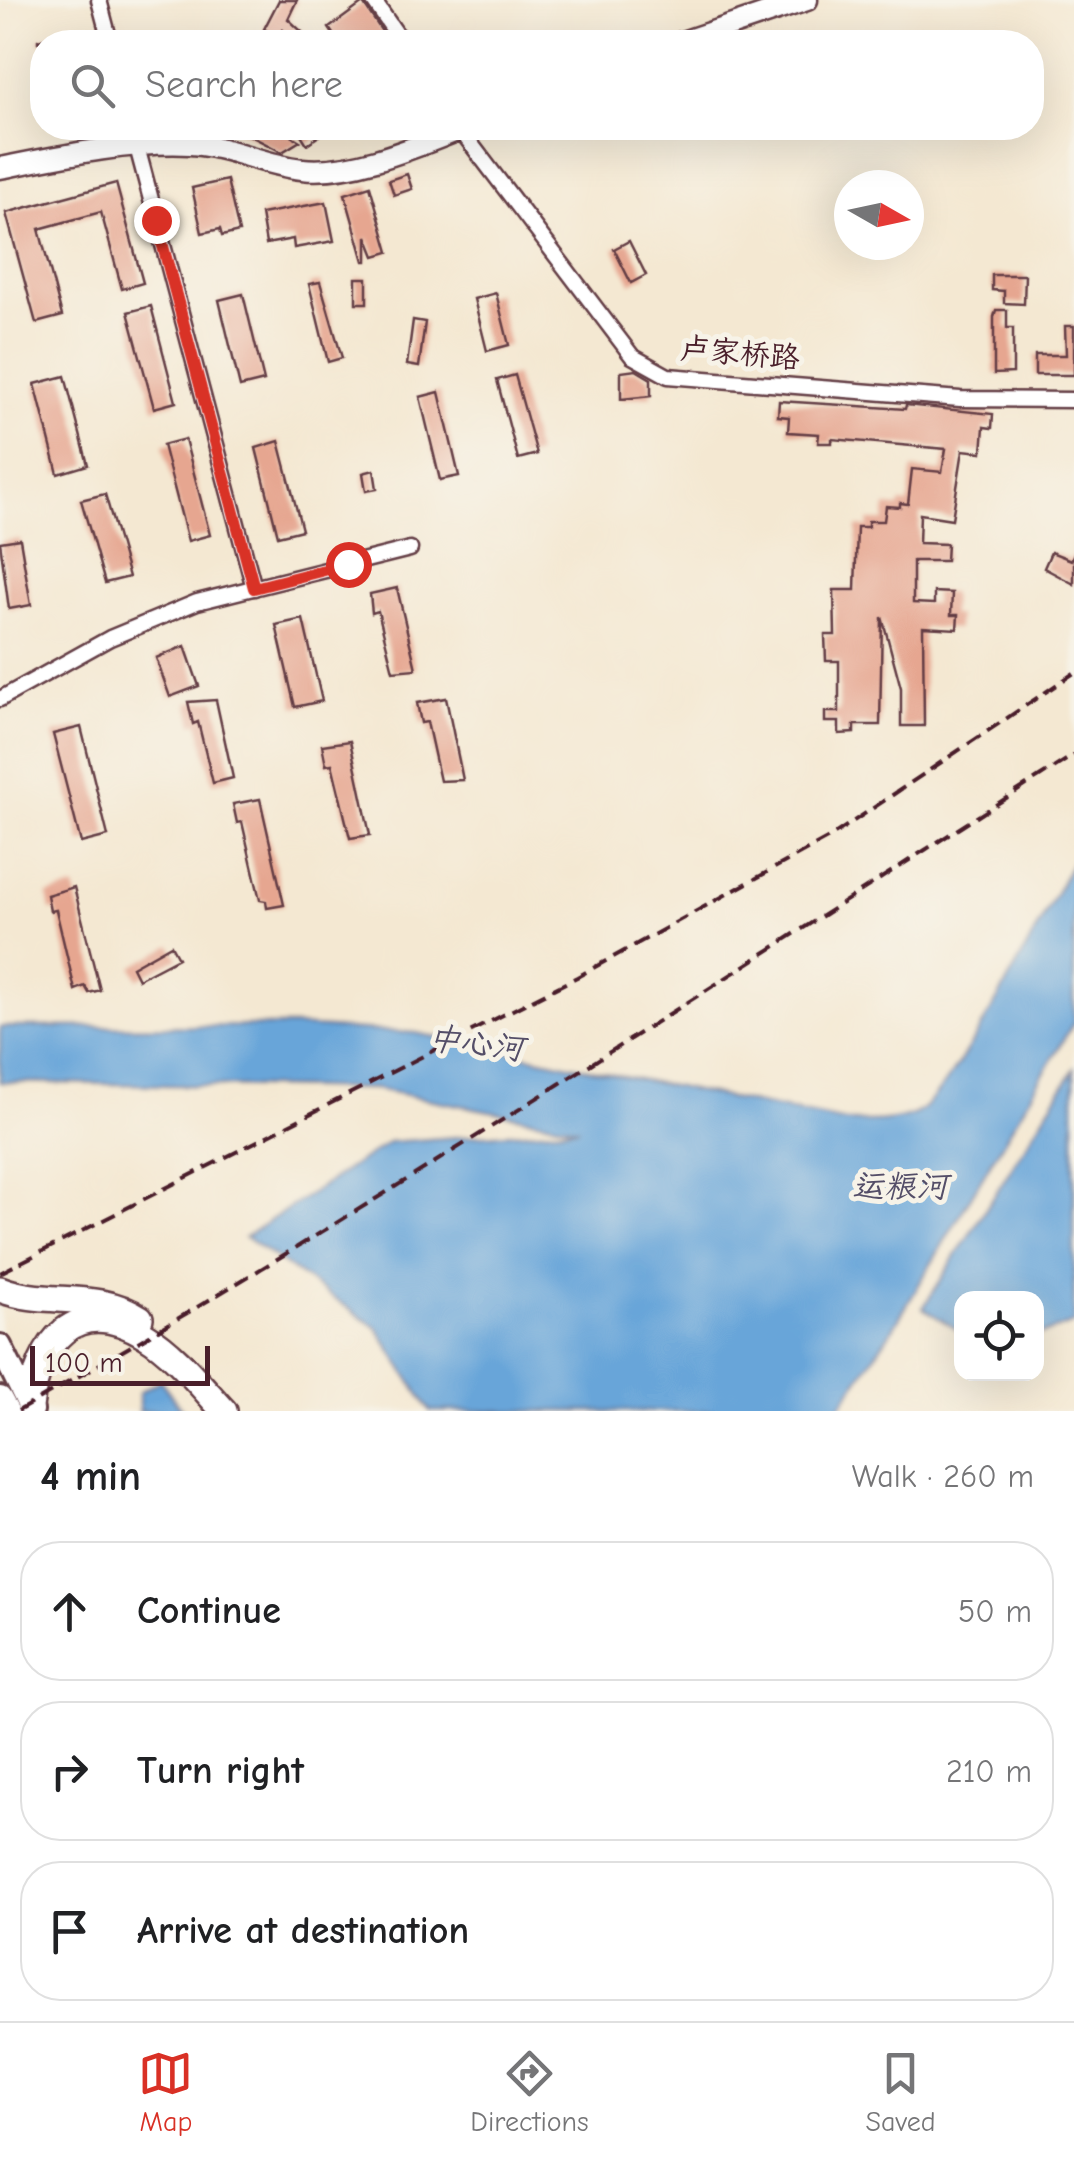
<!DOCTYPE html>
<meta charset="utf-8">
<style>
body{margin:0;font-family:"Comic Neue","LXGW WenKai TC",sans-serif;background:#f6f6f6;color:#202124}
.controls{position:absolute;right:30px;bottom:30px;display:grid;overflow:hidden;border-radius:20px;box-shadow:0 10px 40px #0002}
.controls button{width:90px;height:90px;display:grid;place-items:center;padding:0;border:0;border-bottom:2px solid #e0e0e0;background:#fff;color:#202124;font:50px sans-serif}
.compass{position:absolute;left:834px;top:170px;width:90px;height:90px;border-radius:50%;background:#fff;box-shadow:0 10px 40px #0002;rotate:99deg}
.scale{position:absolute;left:30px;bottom:25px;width:180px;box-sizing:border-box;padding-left:10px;border:5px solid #4a1f2b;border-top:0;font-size:28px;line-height:35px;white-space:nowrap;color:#4a1f2b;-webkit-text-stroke:8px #f7f3e8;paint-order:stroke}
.stop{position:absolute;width:30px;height:30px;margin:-22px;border:8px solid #d93025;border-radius:50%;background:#fff}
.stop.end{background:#d93025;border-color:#fff;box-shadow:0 2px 10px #0008}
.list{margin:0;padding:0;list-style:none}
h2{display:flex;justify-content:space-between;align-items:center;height:130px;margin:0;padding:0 40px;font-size:42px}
h2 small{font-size:32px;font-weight:400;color:#757577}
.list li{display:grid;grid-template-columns:65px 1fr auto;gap:30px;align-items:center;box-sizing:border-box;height:140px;margin:0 20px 20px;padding:0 20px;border:2px solid #e0e0e0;border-radius:40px}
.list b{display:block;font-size:38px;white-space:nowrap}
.list em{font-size:32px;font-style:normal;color:#757577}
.icon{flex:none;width:55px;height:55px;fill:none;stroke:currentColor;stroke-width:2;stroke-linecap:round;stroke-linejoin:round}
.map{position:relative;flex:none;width:1074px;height:1411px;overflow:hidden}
.search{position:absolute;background:#fff;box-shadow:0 10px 40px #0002;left:30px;right:30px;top:30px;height:110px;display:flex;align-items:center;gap:25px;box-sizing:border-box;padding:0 35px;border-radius:40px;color:#757577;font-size:38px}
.sheet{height:610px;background:#fff}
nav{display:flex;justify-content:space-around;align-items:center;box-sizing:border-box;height:140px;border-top:2px solid #e0e0e0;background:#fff;font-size:28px;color:#757577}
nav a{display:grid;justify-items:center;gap:5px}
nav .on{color:#d93025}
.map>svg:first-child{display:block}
.water{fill:#67a5d9;stroke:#586282;stroke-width:2.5}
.building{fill:#e6a690}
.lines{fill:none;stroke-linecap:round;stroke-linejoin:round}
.street-casing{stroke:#643d44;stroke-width:19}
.secondary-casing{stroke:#643d44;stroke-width:25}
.primary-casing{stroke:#643d44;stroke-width:28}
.highway-casing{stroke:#643d44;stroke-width:30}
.street{stroke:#fff;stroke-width:14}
.secondary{stroke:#fff;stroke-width:20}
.primary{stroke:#fff;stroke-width:22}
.highway{stroke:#fff;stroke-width:25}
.rail{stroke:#4a1f2b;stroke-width:4;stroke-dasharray:15 8;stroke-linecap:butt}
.route{stroke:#d93025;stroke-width:12}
.labels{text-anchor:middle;stroke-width:10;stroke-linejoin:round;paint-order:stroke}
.street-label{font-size:30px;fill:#4a1f2b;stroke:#f7f3e8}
.water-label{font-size:32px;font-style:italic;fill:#544e68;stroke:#f7f3e8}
</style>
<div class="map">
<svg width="1074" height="1411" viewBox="0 0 1074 1411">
<rect width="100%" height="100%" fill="#f7f3e8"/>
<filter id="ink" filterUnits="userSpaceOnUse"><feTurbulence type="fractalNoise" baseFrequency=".01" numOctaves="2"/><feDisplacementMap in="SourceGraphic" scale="20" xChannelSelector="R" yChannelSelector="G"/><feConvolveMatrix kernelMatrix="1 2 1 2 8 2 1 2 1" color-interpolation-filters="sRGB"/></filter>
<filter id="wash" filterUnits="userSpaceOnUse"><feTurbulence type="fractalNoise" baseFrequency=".0048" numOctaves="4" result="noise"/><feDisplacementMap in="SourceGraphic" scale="40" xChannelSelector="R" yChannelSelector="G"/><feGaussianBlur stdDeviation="2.25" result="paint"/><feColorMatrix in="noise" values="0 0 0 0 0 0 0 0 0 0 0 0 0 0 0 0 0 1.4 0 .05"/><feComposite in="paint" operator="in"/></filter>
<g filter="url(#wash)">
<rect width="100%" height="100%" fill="#f4e8d2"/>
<g class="water">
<path d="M1074,859v163l-180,305 -57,84h-407l-53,-83 -132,-91 144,-95 190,-14 -204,-39 -375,-7v-55l293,-1 123,7 430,89c23,0 48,1 69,-8 35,-15 136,-212 159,-255z"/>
<polygon points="1074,1069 1074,1323 1037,1336 1036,1298 962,1298 961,1332 923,1308"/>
<polygon points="160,1380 183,1411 139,1411 139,1393"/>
</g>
<g id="blocks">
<g class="building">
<polygon points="279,0 297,0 288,19 313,42 296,42 283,30 279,37 264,29"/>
<polygon points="363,3 389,42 329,42 335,37 329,28"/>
<polygon points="75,29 79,42 38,42 38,40"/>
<polygon points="235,128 278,128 300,141 282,152"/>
<polygon points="309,128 331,128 307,144 300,133"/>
<polygon points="407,174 412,189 394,195 389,180"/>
<polygon points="227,180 239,232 222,236 220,229 202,233 192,188"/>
<polygon points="116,183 143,283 122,289 101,212 39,229 62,316 36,323 6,213"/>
<polygon points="370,186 389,252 375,256 367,236 367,261 364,261 345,194"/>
<polygon points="326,202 334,241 294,248 293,239 266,244 261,214"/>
<polygon points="629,241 646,275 631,283 614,249"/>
<polygon points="992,275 1025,275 1024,304 1004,303 1004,291 992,290"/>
<rect x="356" y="278" width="11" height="25"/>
<polygon points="320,282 342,358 328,362 309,284"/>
<polygon points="496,293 509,345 487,351 474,299"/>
<polygon points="243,294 264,381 240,387 219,300"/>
<polygon points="151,306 176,402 154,408 128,312"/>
<polygon points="996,310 1007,310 1007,328 1013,328 1013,373 994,374 994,317"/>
<polygon points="413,320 425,322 419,367 407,365"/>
<polygon points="1065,326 1074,326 1074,375 1035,375 1035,355 1066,355"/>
<polygon points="636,370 651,379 651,396 621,399 621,372"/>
<polygon points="515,375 537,454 518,459 497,380"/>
<polygon points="65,376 88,465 58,474 35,384"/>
<polygon points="439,392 459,476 440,480 420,397"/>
<polygon points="779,401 905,409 906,405 993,414 992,428 984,427 982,452 963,450 952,519 920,514 919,543 947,544 946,561 913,561 913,603 934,604 934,592 952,593 951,615 958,615 957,629 923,627 924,726 901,726 901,688 882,617 880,725 854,725 854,733 839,734 839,722 825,722 825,712 839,712 839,661 826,661 825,635 835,635 834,590 855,590 857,527 868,527 868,521 884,521 886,506 900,507 900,503 908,504 912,469 942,472 946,449 832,439 832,443 818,443 819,434 788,432 789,417 778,416"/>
<polygon points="185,439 210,535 188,541 163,445"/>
<polygon points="279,441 302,530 278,536 256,448"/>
<polygon points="374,470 377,489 366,491 363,473"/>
<polygon points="105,494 129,577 105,583 81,500"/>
<polygon points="20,539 31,605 9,609 0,542"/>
<polygon points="1051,552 1071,560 1074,553 1074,584 1044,568"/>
<polygon points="397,588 416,669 393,671 378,611 372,613 370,594"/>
<polygon points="303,619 322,701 295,707 276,625"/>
<polygon points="185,646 199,686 170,697 156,658"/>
<polygon points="446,698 463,780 440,781 427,722 421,723 417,703"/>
<polygon points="216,700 233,778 213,783 198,722 193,724 188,702"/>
<polygon points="81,727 108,836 81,843 53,734"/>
<polygon points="350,741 370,835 350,838 332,764 326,765 322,745"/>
<polygon points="260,799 284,905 267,908 266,901 260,900 242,822 237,823 233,804"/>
<polygon points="74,887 100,990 89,993 85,986 75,990 56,910 50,911 47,895"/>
<polygon points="171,945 178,958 138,979 132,967"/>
</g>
</g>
</g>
<g filter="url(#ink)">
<use href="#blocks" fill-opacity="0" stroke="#643d44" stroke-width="2.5"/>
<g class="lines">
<defs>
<g id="street">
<polyline points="99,0 110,42"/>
<polyline points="373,0 402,42"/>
<polyline points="132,128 254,588"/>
<polyline points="459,128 632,356 668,376 960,399 1074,400"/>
<polyline points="0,699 110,638 197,602 410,549"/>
</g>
<g id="secondary">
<polyline points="682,42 807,0"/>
<path d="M0,168c60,-12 128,-27 190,-24 39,2 73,21 112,25 50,6 116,-23 162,-41"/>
</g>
<g id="primary">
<polyline points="0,1346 32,1411"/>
<polyline points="0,1398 7,1411"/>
</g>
<g id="highway">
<path d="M0,1289c45,18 98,1 140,29"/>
<path d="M30,1407c8,-65 45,-114 115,-72 30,18 55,50 79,76"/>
</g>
</defs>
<use href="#street" class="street-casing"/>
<use href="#secondary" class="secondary-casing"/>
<use href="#primary" class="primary-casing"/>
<use href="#highway" class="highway-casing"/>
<use href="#street" class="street"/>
<use href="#secondary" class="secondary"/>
<use href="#primary" class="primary"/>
<use href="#highway" class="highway"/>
<g class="rail">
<polyline points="0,1273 577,977 827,839 1074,673"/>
<path d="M18,1411c361,-204 706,-434 1056,-656"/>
</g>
</g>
</g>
<g class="lines" filter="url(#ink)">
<polyline class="route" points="156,220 254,588 348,564"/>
</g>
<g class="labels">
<g class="street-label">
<text transform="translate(740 353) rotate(5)" y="10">卢家桥路</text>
</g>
<g class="water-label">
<text transform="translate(476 1043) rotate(7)" y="11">中心河</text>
<text x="900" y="1197">运粮河</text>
</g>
</g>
</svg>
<div class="controls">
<button><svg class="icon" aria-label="locate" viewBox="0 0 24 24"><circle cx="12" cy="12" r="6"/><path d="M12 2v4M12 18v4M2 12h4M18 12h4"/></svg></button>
</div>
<svg class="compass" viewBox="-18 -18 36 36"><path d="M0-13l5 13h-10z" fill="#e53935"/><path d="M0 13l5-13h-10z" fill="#757577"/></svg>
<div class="scale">100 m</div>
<div class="stop" style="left:348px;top:564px"></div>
<div class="stop end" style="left:156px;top:220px"></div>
<div class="search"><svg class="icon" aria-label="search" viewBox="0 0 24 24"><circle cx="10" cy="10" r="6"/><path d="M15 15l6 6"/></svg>Search here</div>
</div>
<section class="sheet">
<h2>4 min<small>Walk · 260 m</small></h2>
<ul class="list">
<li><svg class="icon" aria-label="ahead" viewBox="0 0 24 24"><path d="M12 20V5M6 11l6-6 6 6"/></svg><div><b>Continue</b></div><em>50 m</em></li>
<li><svg class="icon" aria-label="right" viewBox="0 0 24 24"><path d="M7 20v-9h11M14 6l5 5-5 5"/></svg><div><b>Turn right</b></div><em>210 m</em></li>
<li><svg class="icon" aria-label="arrive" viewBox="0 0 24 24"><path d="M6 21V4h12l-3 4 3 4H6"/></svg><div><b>Arrive at destination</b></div></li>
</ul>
</section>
<nav>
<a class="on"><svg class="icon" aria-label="map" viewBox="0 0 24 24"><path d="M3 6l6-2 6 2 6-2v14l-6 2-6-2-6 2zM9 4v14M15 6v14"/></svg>Map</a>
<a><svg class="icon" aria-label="directions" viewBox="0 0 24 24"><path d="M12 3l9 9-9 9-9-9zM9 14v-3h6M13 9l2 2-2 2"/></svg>Directions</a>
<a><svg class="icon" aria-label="saved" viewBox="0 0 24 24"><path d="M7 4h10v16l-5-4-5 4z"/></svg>Saved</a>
</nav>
